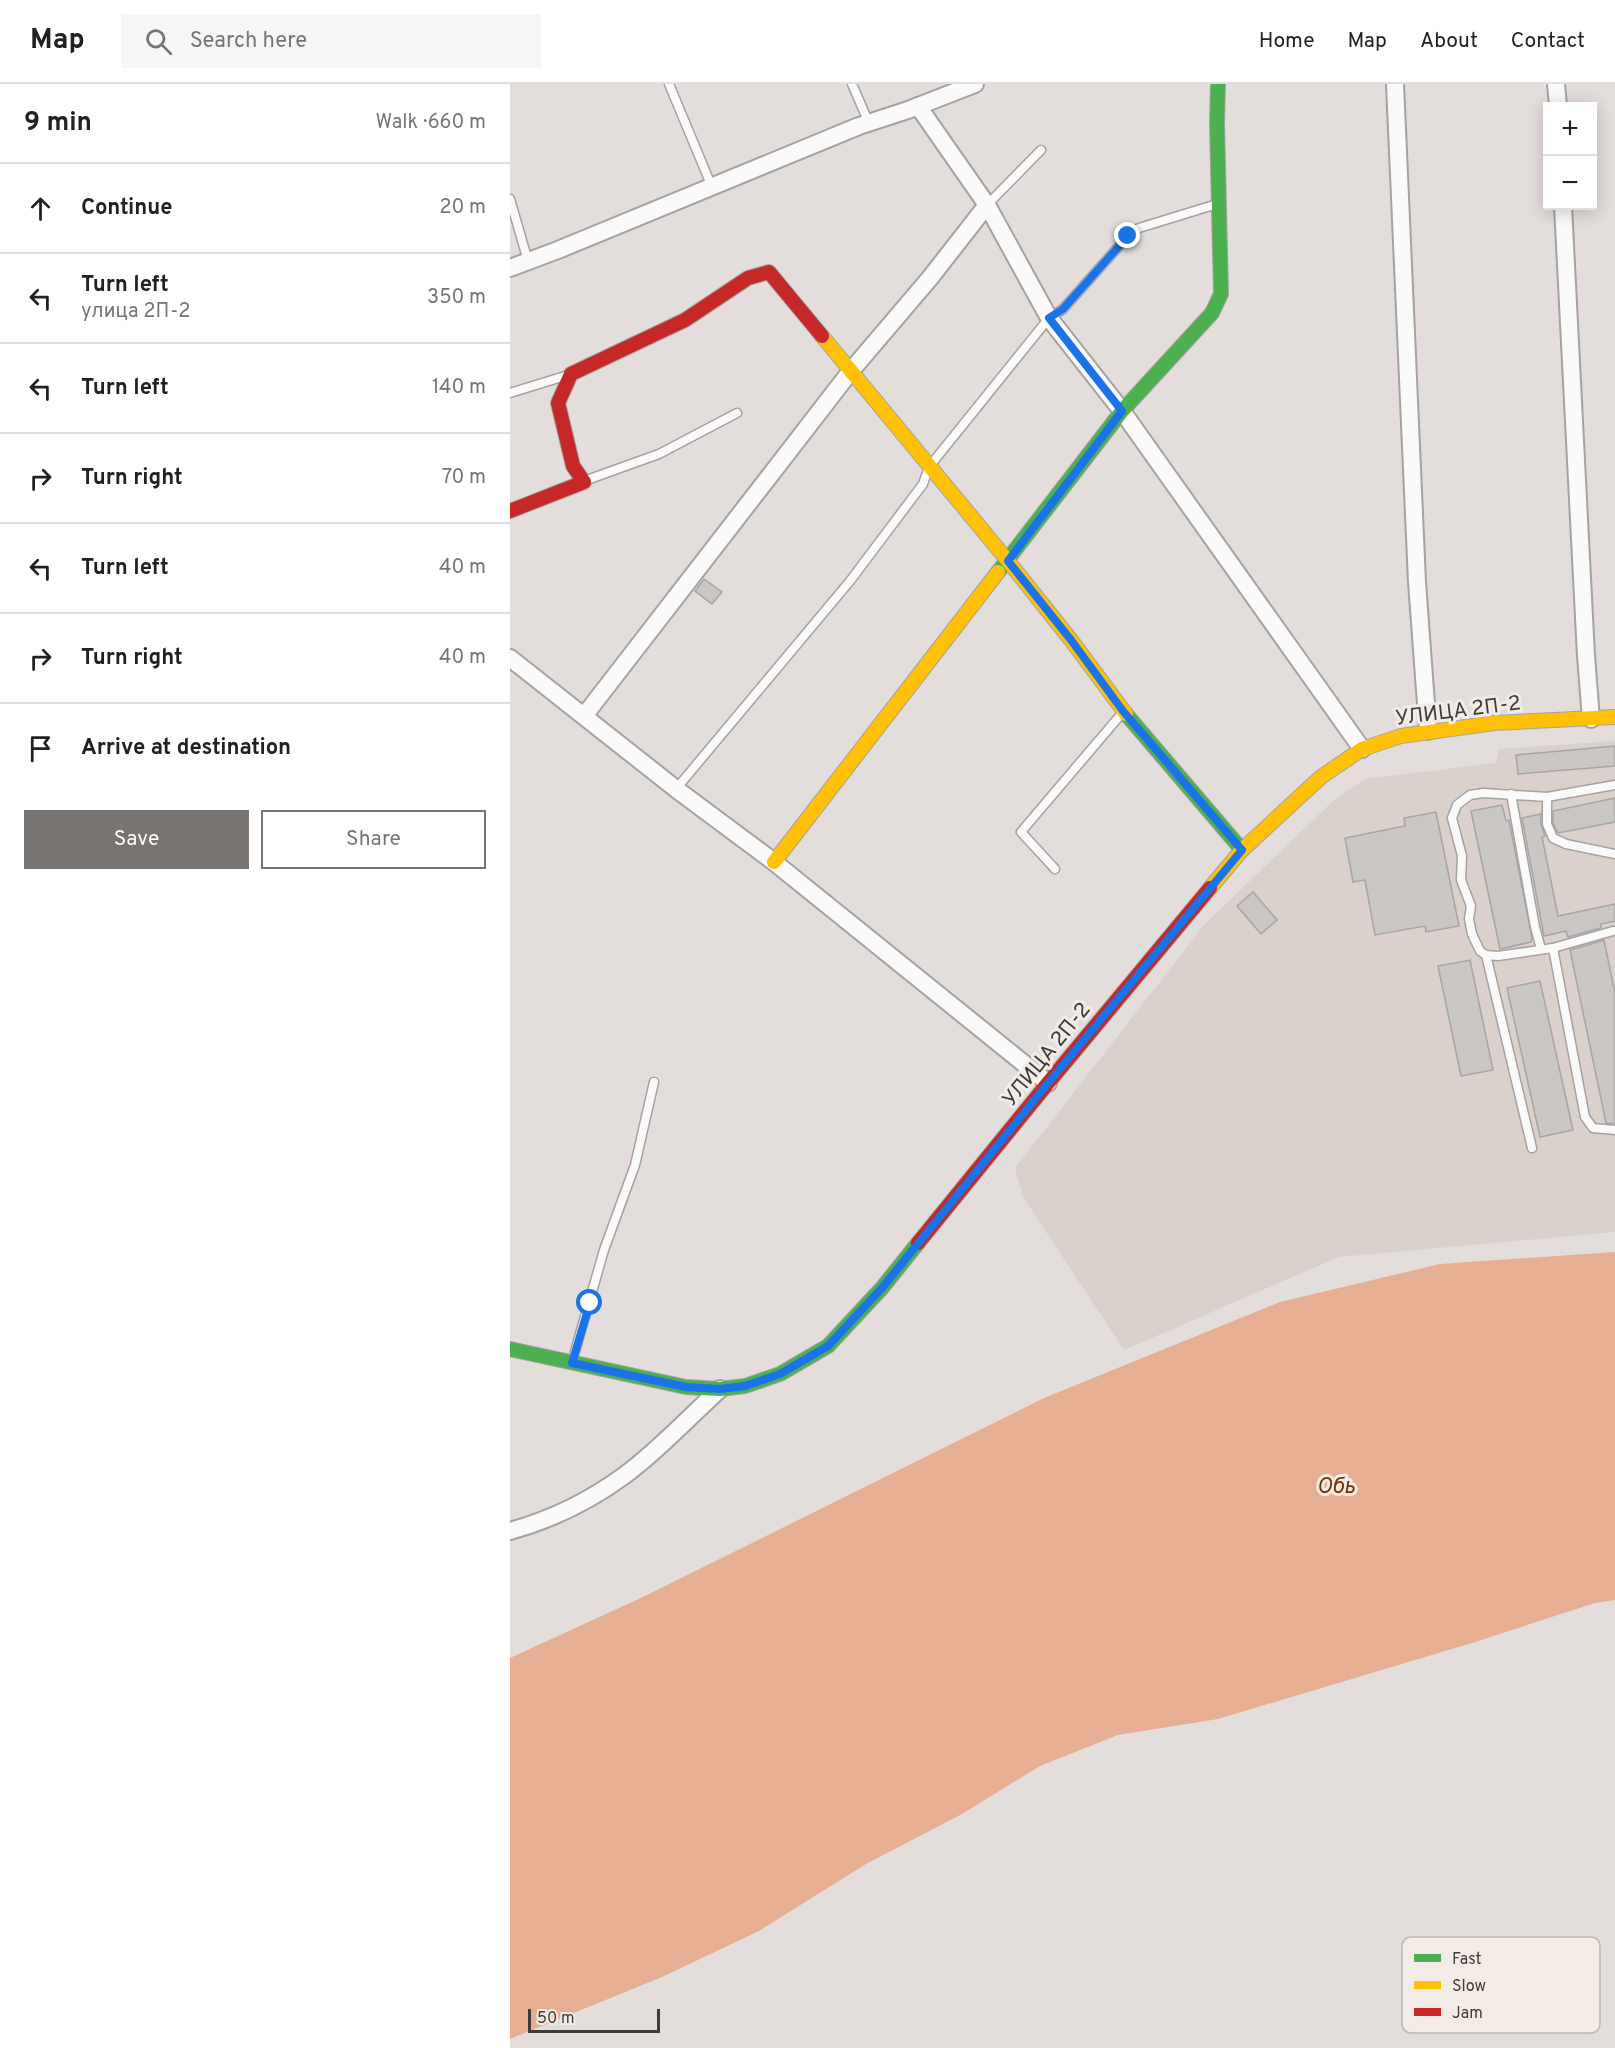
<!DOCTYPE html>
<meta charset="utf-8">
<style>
body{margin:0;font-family:Overpass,sans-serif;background:#f6f6f6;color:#202124}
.controls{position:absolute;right:18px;top:18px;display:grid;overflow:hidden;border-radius:0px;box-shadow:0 3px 15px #0003}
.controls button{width:54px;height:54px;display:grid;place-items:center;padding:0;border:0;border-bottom:2px solid #e0e0e0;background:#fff;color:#202124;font:30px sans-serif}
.scale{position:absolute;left:18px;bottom:15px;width:132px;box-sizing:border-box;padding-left:6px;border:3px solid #3e3b39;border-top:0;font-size:16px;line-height:21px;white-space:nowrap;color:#3e3b39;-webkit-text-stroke:4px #f3ebe6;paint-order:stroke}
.stop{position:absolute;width:18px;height:18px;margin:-14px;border:4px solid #1a73e8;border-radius:50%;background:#fff}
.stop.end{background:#1a73e8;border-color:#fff;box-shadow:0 2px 6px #0008}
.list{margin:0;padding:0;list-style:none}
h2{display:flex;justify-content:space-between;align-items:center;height:78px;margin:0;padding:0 24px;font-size:26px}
h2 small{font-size:20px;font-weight:400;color:#757577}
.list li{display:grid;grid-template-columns:39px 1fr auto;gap:18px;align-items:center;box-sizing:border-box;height:90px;padding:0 24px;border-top:2px solid #e0e0e0}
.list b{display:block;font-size:22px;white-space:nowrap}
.list p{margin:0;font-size:20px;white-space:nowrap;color:#757577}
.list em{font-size:20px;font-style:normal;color:#757577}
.actions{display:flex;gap:12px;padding:18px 24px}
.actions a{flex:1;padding:14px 0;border:2px solid #787472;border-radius:0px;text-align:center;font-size:21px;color:#787472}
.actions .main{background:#787472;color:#fff}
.icon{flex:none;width:33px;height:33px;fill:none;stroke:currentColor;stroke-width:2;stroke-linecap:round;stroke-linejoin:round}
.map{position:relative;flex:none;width:1105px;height:1964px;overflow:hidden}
header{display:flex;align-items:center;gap:36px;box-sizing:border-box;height:84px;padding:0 30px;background:#fff;border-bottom:2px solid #e0e0e0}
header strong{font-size:28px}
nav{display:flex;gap:33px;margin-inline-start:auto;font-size:21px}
.search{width:420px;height:54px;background:#f6f6f6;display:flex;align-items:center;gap:15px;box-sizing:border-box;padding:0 21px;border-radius:0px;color:#757577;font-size:22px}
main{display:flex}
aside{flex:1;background:#fff}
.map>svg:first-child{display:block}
.built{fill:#dad0cc}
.water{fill:#e6af93}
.building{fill:#cac6c4;stroke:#a8a4a3;stroke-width:1.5}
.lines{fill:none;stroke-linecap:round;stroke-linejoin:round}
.lane-casing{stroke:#a5a2a0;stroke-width:11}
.street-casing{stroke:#a5a2a0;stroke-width:20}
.fast-casing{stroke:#a5a2a0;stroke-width:16}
.slow-casing{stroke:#a5a2a0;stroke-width:16}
.jam-casing{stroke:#a5a2a0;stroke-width:16}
.lane{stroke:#fbfafa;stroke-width:8}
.street{stroke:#fbfafa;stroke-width:16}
.fast{stroke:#4caf50;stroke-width:14}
.slow{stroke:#ffc107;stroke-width:14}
.jam{stroke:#c62828;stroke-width:14}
.route{stroke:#1a73e8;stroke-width:8}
.labels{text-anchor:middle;stroke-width:6;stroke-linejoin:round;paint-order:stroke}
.street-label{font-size:21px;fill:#3e3b39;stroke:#f3ebe6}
.water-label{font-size:22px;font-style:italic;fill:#763203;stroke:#f3ebe6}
.key{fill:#f3ebe6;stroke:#bdb6b2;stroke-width:1.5}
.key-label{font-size:16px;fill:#3e3b39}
</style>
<header>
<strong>Map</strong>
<div class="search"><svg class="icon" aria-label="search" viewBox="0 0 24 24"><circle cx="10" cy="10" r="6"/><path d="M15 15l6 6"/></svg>Search here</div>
<nav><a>Home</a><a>Map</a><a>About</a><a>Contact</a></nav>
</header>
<main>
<aside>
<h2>9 min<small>Walk · 660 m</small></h2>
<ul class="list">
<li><svg class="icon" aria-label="ahead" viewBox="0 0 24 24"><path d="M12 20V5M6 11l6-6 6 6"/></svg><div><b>Continue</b></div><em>20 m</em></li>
<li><svg class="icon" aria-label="left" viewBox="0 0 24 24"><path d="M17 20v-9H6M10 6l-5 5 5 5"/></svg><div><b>Turn left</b><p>улица 2П-2</p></div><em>350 m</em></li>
<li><svg class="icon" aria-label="left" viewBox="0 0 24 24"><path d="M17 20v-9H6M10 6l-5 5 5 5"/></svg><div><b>Turn left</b></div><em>140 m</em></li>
<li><svg class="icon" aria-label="right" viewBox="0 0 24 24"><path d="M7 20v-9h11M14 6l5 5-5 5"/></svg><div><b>Turn right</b></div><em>70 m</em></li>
<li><svg class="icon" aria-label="left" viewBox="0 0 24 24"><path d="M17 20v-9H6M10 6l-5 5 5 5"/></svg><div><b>Turn left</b></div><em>40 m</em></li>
<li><svg class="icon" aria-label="right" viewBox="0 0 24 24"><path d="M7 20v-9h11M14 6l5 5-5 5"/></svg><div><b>Turn right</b></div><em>40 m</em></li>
<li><svg class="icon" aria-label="arrive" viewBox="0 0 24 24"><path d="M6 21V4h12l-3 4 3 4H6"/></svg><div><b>Arrive at destination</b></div></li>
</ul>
<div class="actions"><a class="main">Save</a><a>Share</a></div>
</aside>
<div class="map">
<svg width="1105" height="1964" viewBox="0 0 1105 1964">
<rect width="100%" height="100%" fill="#e3dedc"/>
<polygon class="built" points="1105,657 1105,1148 829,1173 614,1266 513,1113 505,1084 695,840 823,717 855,695 986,679 989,665"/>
<polygon class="water" points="1105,1168 1105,1516 1085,1519 962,1559 708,1635 608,1651 530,1682 452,1730 356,1780 247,1848 152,1893 0,1955 0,1574 135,1512 534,1314 770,1218 930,1180"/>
<g class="building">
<polygon points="194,495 212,508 202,520 185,507"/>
<polygon points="1105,662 1105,682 1008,690 1006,671"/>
<polygon points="1105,714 1105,738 1048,749 1043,739 1043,727"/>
<polygon points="992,721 996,737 999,736 1022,854 1021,858 990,865 961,727"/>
<polygon points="926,728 949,842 916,848 915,842 865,851 855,796 843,798 835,754 895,742 894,734"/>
<polygon points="1031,730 1031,740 1035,752 1032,753 1048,832 1105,820 1105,837 1091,840 1091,844 1058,853 1056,847 1034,852 1012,734"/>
<polygon points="743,808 767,836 751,850 727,822"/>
<polygon points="1094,856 1105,909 1105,1040 1096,1039 1060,866"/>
<polygon points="960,876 983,986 951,992 928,882"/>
<polygon points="1030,897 1063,1046 1030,1053 997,904"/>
</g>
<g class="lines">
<defs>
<g id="lane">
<polyline points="159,0 202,103"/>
<polyline points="342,0 359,39"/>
<polyline points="0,115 18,177"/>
<polyline points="477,121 531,66"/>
<polyline points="0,309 55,292"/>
<polyline points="74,397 149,370 227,329"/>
<polyline points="1105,701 1037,713 973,709 960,711 947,721 942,734 952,772 951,796 961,822 959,835 962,850 970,867 976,871 988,872 1043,864 1075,1033 1083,1044 1105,1046"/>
<polyline points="166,705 340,497 413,400 419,383 539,234 553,225 618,152 629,144 707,120"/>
<polyline points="1001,710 1025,843 1031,865"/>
<polyline points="1037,713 1037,740 1043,754 1056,760 1105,770"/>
<polyline points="545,785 511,748 613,628"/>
<polyline points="1043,864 1103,847"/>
<polyline points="976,871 1022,1064"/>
<polyline points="62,1278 94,1166 125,1081 144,998"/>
</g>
<g id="street">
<polyline points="885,0 907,498 918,647"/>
<polyline points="1046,0 1048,22"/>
<polyline points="408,22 477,121 539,234 612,327 852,665"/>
<polyline points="1053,122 1076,572 1081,635"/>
<polyline points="0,184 48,166 349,42 398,26 465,0"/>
<polyline points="0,574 166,705 264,778 538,999"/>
<polyline points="74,632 340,288 420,194 477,121"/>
<path d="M0,1447c40,-11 81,-31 115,-56 34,-25 64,-58 95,-86"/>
</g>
<g id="fast">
<polyline points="488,488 612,327 702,229 711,210 707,39 708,0"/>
<polyline points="616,630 732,766"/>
<polyline points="0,1265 176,1303 210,1305 235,1302 270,1290 318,1262 372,1204 408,1159"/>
</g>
<g id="slow">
<polyline points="312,252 498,477 561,556 616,630"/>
<polyline points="264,778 488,488"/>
<polyline points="700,804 732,766 811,693 852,665 891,652 984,639 1105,633"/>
</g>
<g id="jam">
<polyline points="0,427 74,398 63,382 48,319 61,290 175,236 238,194 259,188 312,252"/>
<polyline points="408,1159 538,999 700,804"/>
</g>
</defs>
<use href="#lane" class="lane-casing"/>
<use href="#street" class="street-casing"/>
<use href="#fast" class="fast-casing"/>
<use href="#slow" class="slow-casing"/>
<use href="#jam" class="jam-casing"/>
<use href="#lane" class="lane"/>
<use href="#street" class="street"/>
<use href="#fast" class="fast"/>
<use href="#slow" class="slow"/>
<use href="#jam" class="jam"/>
</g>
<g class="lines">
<polyline class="route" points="80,1219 62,1279 176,1303 210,1305 235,1302 270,1290 318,1262 372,1204 538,999 732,766 613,627 561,556 498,477 612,327 539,234 553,225 618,152"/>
</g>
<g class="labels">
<g class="street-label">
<text transform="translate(948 626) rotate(-7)" y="7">УЛИЦА 2П-2</text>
<text transform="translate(536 970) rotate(-51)" y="7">УЛИЦА 2П-2</text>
</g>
<g class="water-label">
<text x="826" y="1409">Обь</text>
</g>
</g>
<rect x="892" y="1853" width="198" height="96" rx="9" class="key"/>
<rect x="904" y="1870" width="27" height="8" fill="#4caf50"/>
<rect x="904" y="1897" width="27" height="8" fill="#ffc107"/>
<rect x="904" y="1924" width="27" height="8" fill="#c62828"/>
<g class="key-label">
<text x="942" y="1880">Fast</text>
<text x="942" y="1907">Slow</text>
<text x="942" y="1934">Jam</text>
</g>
</svg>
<div class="controls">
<button>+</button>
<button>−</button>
</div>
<div class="scale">50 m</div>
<div class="stop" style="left:80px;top:1219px"></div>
<div class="stop end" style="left:618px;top:152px"></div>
</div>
</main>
